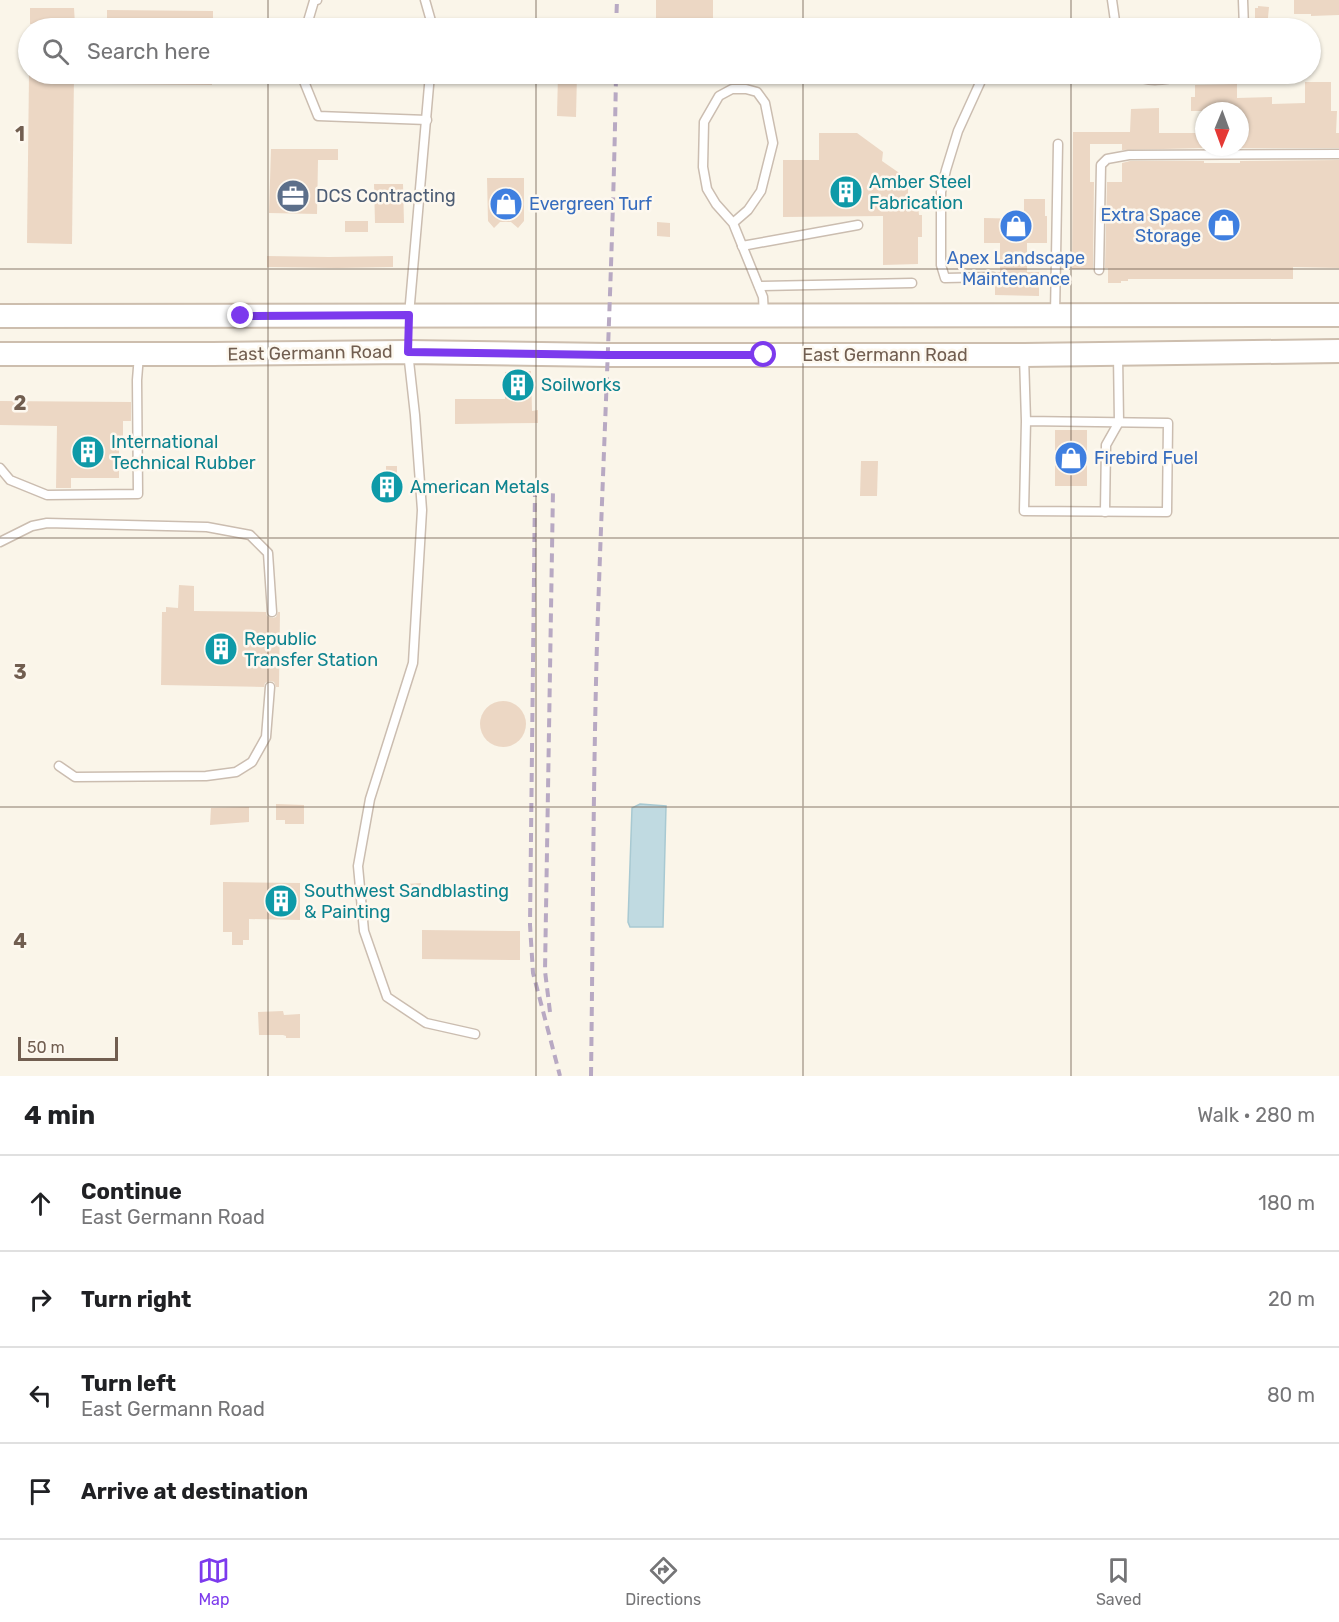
<!DOCTYPE html>
<meta charset="utf-8">
<style>
body{margin:0;font-family:Rubik,sans-serif;background:#f6f6f6;color:#202124}
.compass{position:absolute;left:1195px;top:102px;width:54px;height:54px;border-radius:50%;background:#fff;box-shadow:0 2px 4px #0004;rotate:181deg}
.scale{position:absolute;left:18px;bottom:15px;width:100px;box-sizing:border-box;padding-left:6px;border:3px solid #715e50;border-top:0;font-size:16px;line-height:21px;white-space:nowrap;color:#715e50;-webkit-text-stroke:4px #fdf8ef;paint-order:stroke}
.stop{position:absolute;width:18px;height:18px;margin:-14px;border:4px solid #7c3aed;border-radius:50%;background:#fff}
.stop.end{background:#7c3aed;border-color:#fff;box-shadow:0 2px 6px #0008}
.list{margin:0;padding:0;list-style:none}
h2{display:flex;justify-content:space-between;align-items:center;height:78px;margin:0;padding:0 24px;font-size:26px}
h2 small{font-size:20px;font-weight:400;color:#757577}
.list li{display:grid;grid-template-columns:39px 1fr auto;gap:18px;align-items:center;box-sizing:border-box;height:96px;padding:0 24px;border-top:2px solid #e0e0e0}
.list b{display:block;font-size:22px;white-space:nowrap}
.list p{margin:0;font-size:20px;white-space:nowrap;color:#757577}
.list em{font-size:20px;font-style:normal;color:#757577}
.icon{flex:none;width:33px;height:33px;fill:none;stroke:currentColor;stroke-width:2;stroke-linecap:round;stroke-linejoin:round}
.map{position:relative;flex:none;width:1339px;height:1076px;overflow:hidden}
.search{position:absolute;background:#fff;box-shadow:0 2px 4px #0004;left:18px;right:18px;top:18px;height:66px;display:flex;align-items:center;gap:15px;box-sizing:border-box;padding:0 21px;border-radius:33px;color:#757577;font-size:22px}
.sheet{height:462px;background:#fff}
nav{display:flex;justify-content:space-around;align-items:center;box-sizing:border-box;height:84px;border-top:2px solid #e0e0e0;background:#fff;font-size:16px;color:#757577}
nav a{display:grid;justify-items:center;gap:3px}
nav .on{color:#7c3aed}
.map>svg:first-child{display:block}
.water{fill:#c0dae1;stroke:#a8c9d2;stroke-width:1.5}
.building{fill:#ecd7c4}
.lines{fill:none;stroke-linecap:round;stroke-linejoin:round}
.service-casing{stroke:#cbbdb0;stroke-width:11}
.secondary-casing{stroke:#cdbeae;stroke-width:26}
.service{stroke:#fff;stroke-width:8}
.secondary{stroke:#fff;stroke-width:22}
.rail{stroke:#b8a9c3;stroke-width:4;stroke-dasharray:9 6;stroke-linecap:butt}
.route{stroke:#7c3aed;stroke-width:8}
.grid{fill:none;stroke:#715e50;stroke-width:1.5;stroke-opacity:0.55}
.labels{text-anchor:middle;stroke-width:5;stroke-linejoin:round;paint-order:stroke}
.culture-label{font-size:18px;fill:#0d838f;stroke:#fdf8ef;text-anchor:start}
.service-label{font-size:18px;fill:#4e5e75;stroke:#fdf8ef;text-anchor:start}
.shop-label{font-size:18px;fill:#366cbe;stroke:#fdf8ef;text-anchor:start}
.street-label{font-size:18px;fill:#715e50;stroke:#fdf8ef}
.grid-label{font-size:20px;text-anchor:middle;font-weight:bold;fill:#715e50;stroke:#fdf8ef;stroke-width:5;stroke-linejoin:round;paint-order:stroke}
</style>
<div class="map">
<svg width="1339" height="1076" viewBox="0 0 1339 1076">
<rect width="100%" height="100%" fill="#faf5e9"/>
<polygon class="water" points="640,804 666,806 663,927 630,927 628,922 632,808"/>
<g class="building">
<rect x="656" y="0" width="57" height="28"/>
<polygon points="1294,0 1339,0 1339,15 1311,16 1311,14 1294,14"/>
<polygon points="1258,6 1269,7 1267,28 1255,28 1255,8 1258,8"/>
<polygon points="30,8 74,8 75,24 30,24"/>
<polygon points="107,10 213,11 213,26 107,25"/>
<polygon points="29,74 74,74 72,244 27,243"/>
<polygon points="107,74 212,74 212,85 107,84"/>
<polygon points="558,74 577,74 576,117 557,116"/>
<polygon points="1305,82 1331,82 1331,111 1337,111 1336,133 1339,133 1339,148 1240,148 1240,111 1191,111 1191,97 1195,97 1195,85 1237,84 1237,98 1272,97 1272,104 1305,103"/>
<polygon points="1159,108 1159,133 1204,133 1204,148 1122,150 1122,144 1090,144 1090,182 1094,182 1093,269 1072,269 1073,132 1130,132 1131,109"/>
<polygon points="819,133 857,133 883,152 882,161 908,179 908,205 918,205 919,215 922,215 922,237 918,237 918,264 883,265 883,216 783,217 783,160 819,160"/>
<polygon points="271,149 338,149 338,160 318,160 317,214 269,213"/>
<polygon points="1339,160 1339,268 1293,267 1293,279 1128,279 1128,281 1121,281 1121,283 1108,283 1108,268 1105,268 1107,182 1122,182 1122,163 1130,161 1204,161 1204,163 1240,163 1240,161"/>
<polygon points="487,178 524,178 524,221 518,228 511,222 500,222 494,228 488,221"/>
<polygon points="374,184 403,184 404,223 375,223"/>
<polygon points="1024,199 1045,199 1045,216 1047,216 1047,243 1027,243 1027,272 1039,272 1039,296 995,295 995,283 999,277 997,272 1000,272 1000,243 984,243 984,218 1024,219"/>
<rect x="345" y="221" width="23" height="11"/>
<polygon points="657,222 670,223 670,237 657,236"/>
<polygon points="267,256 329,257 393,256 393,267 337,268 267,267"/>
<polygon points="531,371 532,411 538,410 538,423 455,424 455,399 505,399 505,372"/>
<polygon points="0,401 131,402 131,421 123,421 123,440 119,440 119,478 71,478 71,488 56,488 57,426 0,425"/>
<rect x="1055" y="430" width="32" height="56"/>
<polygon points="861,461 878,461 877,496 860,496"/>
<polygon points="386,466 397,466 397,501 376,500 376,473 386,473"/>
<polygon points="179,585 194,586 194,611 266,612 267,616 272,618 276,617 278,612 280,612 279,687 276,687 274,682 270,681 265,683 264,687 161,685 162,612 166,612 166,607 178,608"/>
<circle cx="503" cy="724" r="23"/>
<polygon points="276,804 304,805 304,824 285,824 285,820 276,820"/>
<polygon points="249,807 249,822 210,825 211,808"/>
<polygon points="223,882 300,883 300,920 249,919 249,940 243,940 243,945 232,945 232,932 223,932"/>
<polygon points="421,883 422,895 405,895 405,884"/>
<polygon points="422,930 520,931 520,960 422,959"/>
<polygon points="283,1011 284,1015 300,1014 300,1038 286,1038 286,1036 283,1035 259,1035 258,1012"/>
</g>
<g class="lines">
<defs>
<g id="service">
<polyline points="425,0 433,28"/>
<polyline points="1112,0 1116,28"/>
<polyline points="1243,0 1244,28"/>
<polyline points="306,28 314,1 317,0"/>
<polyline points="301,74 318,116 427,120"/>
<polyline points="984,74 958,131 946,170 941,192 941,265 945,278 993,277"/>
<path d="M1134,74c16,11 37,4 55,0"/>
<polyline points="733,223 748,210 761,191 773,143 765,103 757,92 746,89 732,89 719,96 704,122 703,167 707,189 716,204 733,223 763,297 764,315"/>
<polyline points="742,246 858,225"/>
<polyline points="1099,270 1101,165 1107,159 1129,155 1339,154"/>
<polyline points="759,286 912,283"/>
<polyline points="409,315 430,74"/>
<polyline points="1055,315 1058,144"/>
<polyline points="408,352 415,415 422,510 413,663 370,799 358,866 364,931 387,997 426,1023 475,1034"/>
<polyline points="1024,356 1026,421 1024,511 1167,512 1168,423 1026,421"/>
<polyline points="0,468 10,480 47,495 138,494 137,380 139,355"/>
<polyline points="1105,512 1106,445 1119,422 1118,355"/>
<polyline points="0,542 32,526 47,523 207,527 250,535 268,553 272,612"/>
<polyline points="59,766 75,777 206,776 236,772 252,762 266,737 270,687"/>
</g>
<g id="secondary">
<polyline points="0,316 1339,315"/>
<polyline points="0,354 213,354 408,352 608,355 1024,355 1339,351"/>
</g>
</defs>
<use href="#service" class="service-casing"/>
<use href="#secondary" class="secondary-casing"/>
<use href="#service" class="service"/>
<use href="#secondary" class="secondary"/>
<g class="rail">
<polyline points="616,28 617,0"/>
<polyline points="535,488 530,925 533,973 560,1076"/>
<polyline points="550,1012 545,971 553,490"/>
<path d="M591,1076c2,-144 2,-289 6,-433 6,-190 16,-380 19,-569"/>
</g>
</g>
<g class="lines">
<polyline class="route" points="241,316 409,315 408,352 608,355 764,355"/>
</g>
<path class="grid" d="M268,0v28M536,0v28M803,0v28M1071,0v28M268,74v1002M536,74v1002M803,74v1002M1071,74v1002M0,269h1339M0,538h1339M0,807h1339"/>
<defs>
<symbol id="building-disc" viewBox="-11 -11 22 22"><circle r="9.5" fill="#0f9aa8" stroke="#fdf8ef"/><path d="M-4-6H4V6H1V3H-1V6H-4ZM-2.5-4.3h1.7v1.8h-1.7ZM.8-4.3h1.7v1.8H.8ZM-2.5-1h1.7V.8h-1.7ZM.8-1h1.7V.8H.8Z" fill="#fff"/></symbol>
<symbol id="office-disc" viewBox="-11 -11 22 22"><circle r="9.5" fill="#5c6f8a" stroke="#fdf8ef"/><path d="M-6-3h4V-5.5h4V-3h4V5H-6ZM-1-4.5V-3h2v-1.5ZM-6 0V1H6V0Z" fill="#fff"/></symbol>
<symbol id="shop-disc" viewBox="-11 -11 22 22"><circle r="9.5" fill="#3f7fe0" stroke="#fdf8ef"/><path d="M-5-2.5h2.3a2.7 3.5 0 0 1 5.4 0H5L5.5 6h-11ZM-1.5-2.5h3a1.5 2.3 0 0 0-3 0Z" fill="#fff"/></symbol>
</defs>
<g fill-rule="evenodd">
<use href="#building-disc" x="827" y="173" width="38" height="38"/>
<use href="#office-disc" x="274" y="177" width="38" height="38"/>
<use href="#shop-disc" x="487" y="185" width="38" height="38"/>
<use href="#shop-disc" x="1205" y="206" width="38" height="38"/>
<use href="#shop-disc" x="997" y="207" width="38" height="38"/>
<use href="#building-disc" x="499" y="366" width="38" height="38"/>
<use href="#building-disc" x="69" y="433" width="38" height="38"/>
<use href="#shop-disc" x="1052" y="439" width="38" height="38"/>
<use href="#building-disc" x="368" y="468" width="38" height="38"/>
<use href="#building-disc" x="202" y="630" width="38" height="38"/>
<use href="#building-disc" x="262" y="882" width="38" height="38"/>
</g>
<g class="labels">
<g class="culture-label">
<text x="869" y="188">Amber Steel<tspan x="869" dy="21">Fabrication</tspan></text>
<text x="541" y="391">Soilworks</text>
<text x="111" y="448">International<tspan x="111" dy="21">Technical Rubber</tspan></text>
<text x="410" y="493">American Metals</text>
<text x="244" y="645">Republic<tspan x="244" dy="21">Transfer Station</tspan></text>
<text x="304" y="897">Southwest Sandblasting<tspan x="304" dy="21">&amp; Painting</tspan></text>
</g>
<g class="service-label">
<text x="316" y="202">DCS Contracting</text>
</g>
<g class="shop-label">
<text x="529" y="210">Evergreen Turf</text>
<text x="1201" y="221" text-anchor="end">Extra Space<tspan x="1201" dy="21">Storage</tspan></text>
<text x="1016" y="264" text-anchor="middle">Apex Landscape<tspan x="1016" dy="21">Maintenance</tspan></text>
<text x="1094" y="464">Firebird Fuel</text>
</g>
<g class="street-label">
<text transform="translate(310 353) rotate(-1)" y="6">East Germann Road</text>
<text x="885" y="361">East Germann Road</text>
</g>
</g>
<g class="grid-label">
<text x="20" y="141">1</text>
<text x="20" y="410">2</text>
<text x="20" y="679">3</text>
<text x="20" y="948">4</text>
</g>
</svg>
<svg class="compass" viewBox="-18 -18 36 36"><path d="M0-13l5 13h-10z" fill="#e53935"/><path d="M0 13l5-13h-10z" fill="#757577"/></svg>
<div class="scale">50 m</div>
<div class="stop" style="left:764px;top:355px"></div>
<div class="stop end" style="left:241px;top:316px"></div>
<div class="search"><svg class="icon" aria-label="search" viewBox="0 0 24 24"><circle cx="10" cy="10" r="6"/><path d="M15 15l6 6"/></svg>Search here</div>
</div>
<section class="sheet">
<h2>4 min<small>Walk · 280 m</small></h2>
<ul class="list">
<li><svg class="icon" aria-label="ahead" viewBox="0 0 24 24"><path d="M12 20V5M6 11l6-6 6 6"/></svg><div><b>Continue</b><p>East Germann Road</p></div><em>180 m</em></li>
<li><svg class="icon" aria-label="right" viewBox="0 0 24 24"><path d="M7 20v-9h11M14 6l5 5-5 5"/></svg><div><b>Turn right</b></div><em>20 m</em></li>
<li><svg class="icon" aria-label="left" viewBox="0 0 24 24"><path d="M17 20v-9H6M10 6l-5 5 5 5"/></svg><div><b>Turn left</b><p>East Germann Road</p></div><em>80 m</em></li>
<li><svg class="icon" aria-label="arrive" viewBox="0 0 24 24"><path d="M6 21V4h12l-3 4 3 4H6"/></svg><div><b>Arrive at destination</b></div></li>
</ul>
</section>
<nav>
<a class="on"><svg class="icon" aria-label="map" viewBox="0 0 24 24"><path d="M3 6l6-2 6 2 6-2v14l-6 2-6-2-6 2zM9 4v14M15 6v14"/></svg>Map</a>
<a><svg class="icon" aria-label="directions" viewBox="0 0 24 24"><path d="M12 3l9 9-9 9-9-9zM9 14v-3h6M13 9l2 2-2 2"/></svg>Directions</a>
<a><svg class="icon" aria-label="saved" viewBox="0 0 24 24"><path d="M7 4h10v16l-5-4-5 4z"/></svg>Saved</a>
</nav>
